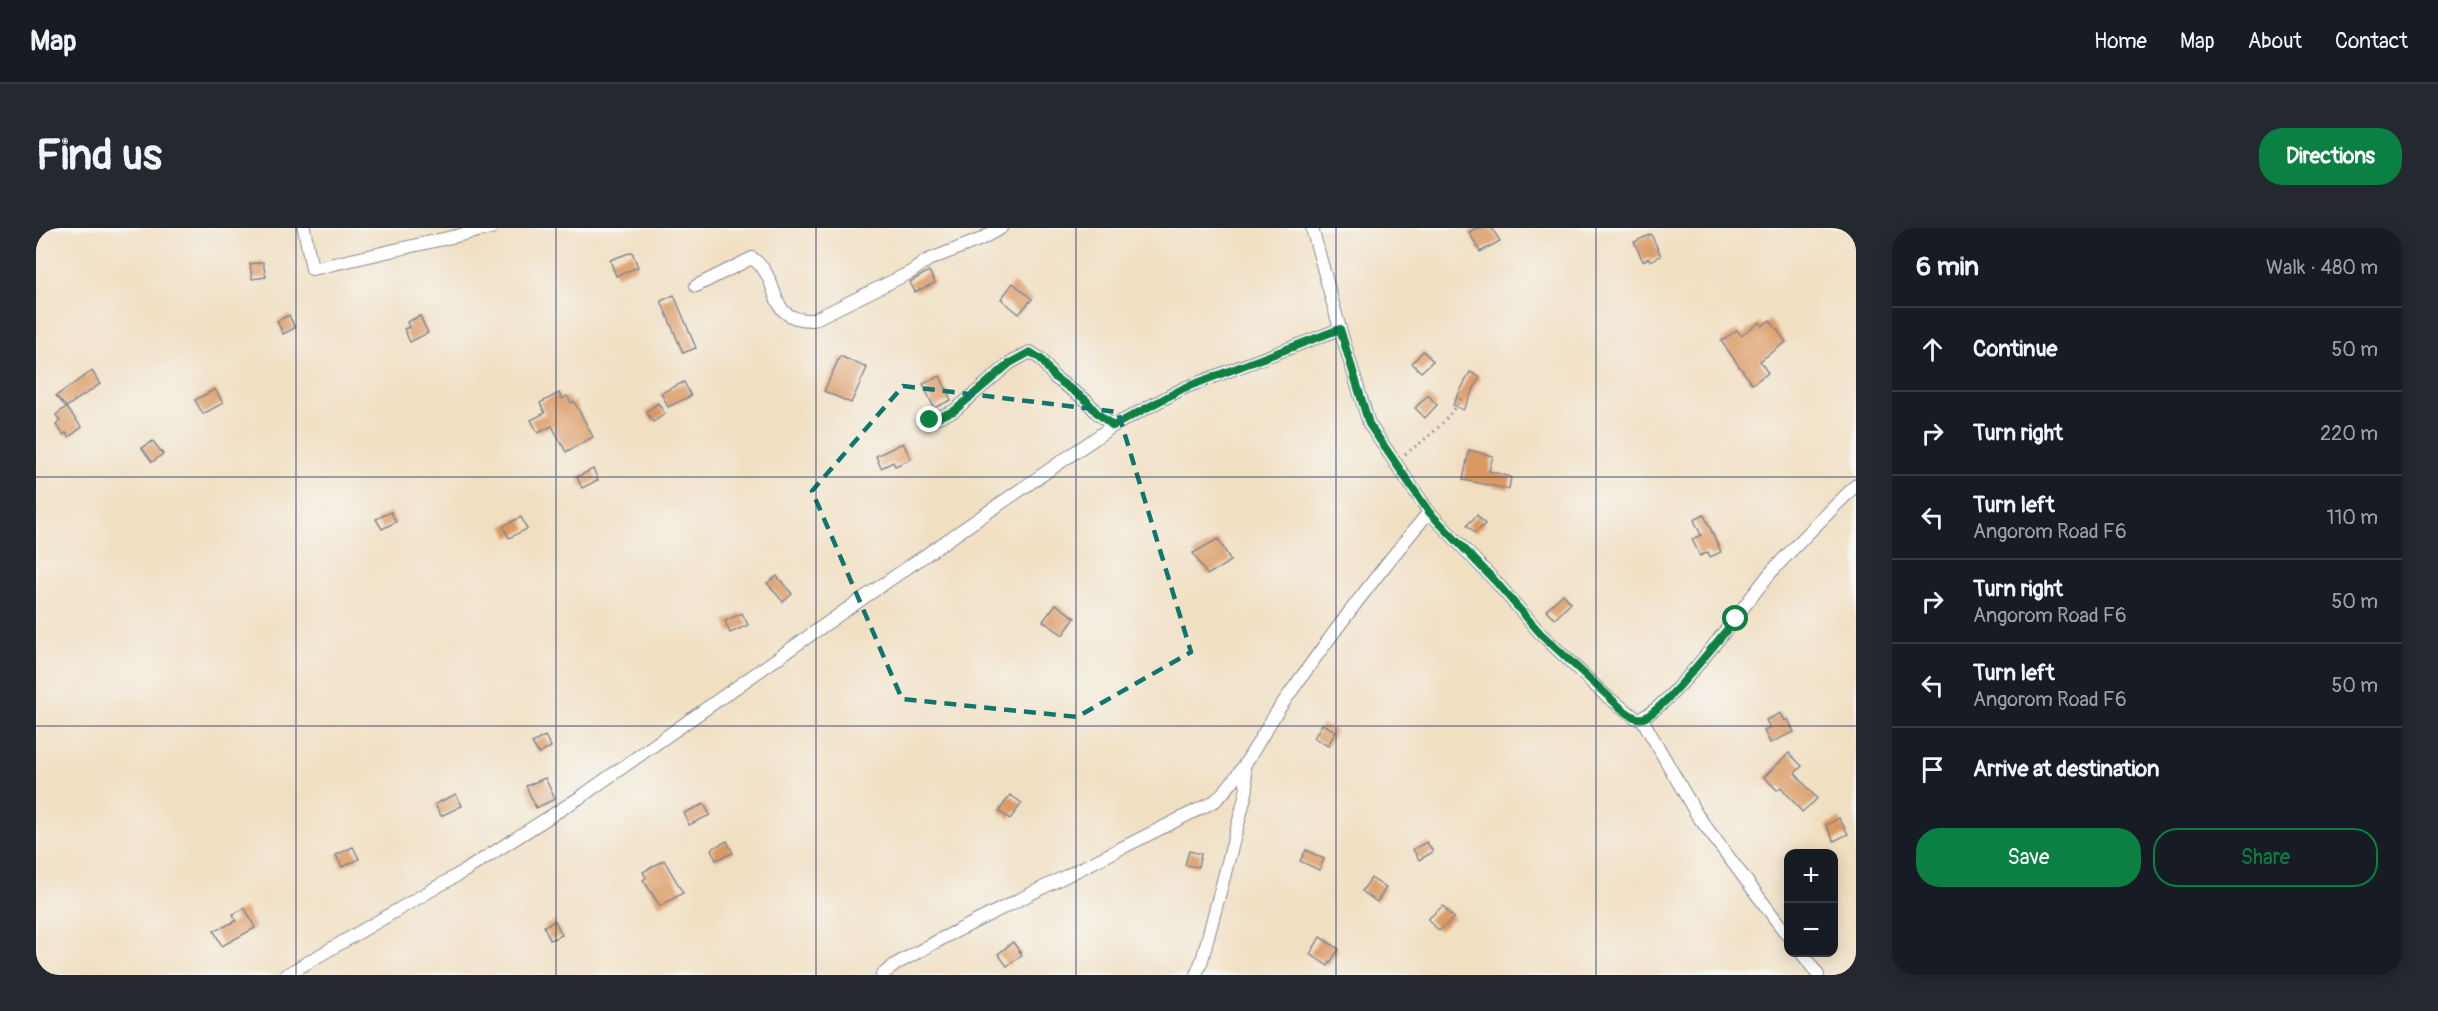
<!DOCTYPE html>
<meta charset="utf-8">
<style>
body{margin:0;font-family:Pangolin,sans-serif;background:#242831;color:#f1f3f6}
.controls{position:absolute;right:18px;bottom:18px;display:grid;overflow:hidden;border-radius:12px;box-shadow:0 3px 15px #0003}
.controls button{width:54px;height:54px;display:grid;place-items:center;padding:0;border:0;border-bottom:2px solid #363941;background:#171b24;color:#f1f3f6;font:30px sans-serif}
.stop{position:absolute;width:18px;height:18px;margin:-14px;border:4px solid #0b8043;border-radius:50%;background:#fff}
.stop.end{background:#0b8043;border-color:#fff;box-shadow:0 2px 6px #0008}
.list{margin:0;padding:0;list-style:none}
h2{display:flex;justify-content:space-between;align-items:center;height:78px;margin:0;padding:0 24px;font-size:26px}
h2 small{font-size:20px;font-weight:400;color:#9ea1a6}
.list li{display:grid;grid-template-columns:39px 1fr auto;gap:18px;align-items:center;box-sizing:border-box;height:84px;padding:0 24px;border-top:2px solid #363941}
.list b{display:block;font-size:22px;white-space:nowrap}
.list p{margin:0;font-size:20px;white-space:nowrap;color:#9ea1a6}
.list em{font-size:20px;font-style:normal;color:#9ea1a6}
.actions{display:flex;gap:12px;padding:18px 24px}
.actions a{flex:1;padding:14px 0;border:2px solid #0b8043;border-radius:24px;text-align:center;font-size:21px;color:#0b8043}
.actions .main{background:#0b8043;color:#fff}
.icon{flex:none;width:33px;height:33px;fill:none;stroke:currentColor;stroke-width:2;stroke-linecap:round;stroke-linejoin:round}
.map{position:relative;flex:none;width:1820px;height:747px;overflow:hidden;border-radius:24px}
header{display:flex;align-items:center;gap:36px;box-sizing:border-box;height:84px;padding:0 30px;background:#171b24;border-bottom:2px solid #363941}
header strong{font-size:28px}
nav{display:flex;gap:33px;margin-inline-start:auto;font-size:21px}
.intro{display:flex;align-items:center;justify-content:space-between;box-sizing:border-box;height:144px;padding:0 36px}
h1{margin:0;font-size:42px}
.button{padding:15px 27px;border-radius:24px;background:#0b8043;color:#fff;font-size:21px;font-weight:700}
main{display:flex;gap:36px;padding:0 36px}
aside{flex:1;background:#171b24;border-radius:24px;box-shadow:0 3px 15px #0003}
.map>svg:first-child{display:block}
.building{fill:#db9962}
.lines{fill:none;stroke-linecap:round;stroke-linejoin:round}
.minor-casing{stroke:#868790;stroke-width:14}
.path{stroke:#868790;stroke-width:3;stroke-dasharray:1.5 4.5;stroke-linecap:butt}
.minor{stroke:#fff;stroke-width:12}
.route{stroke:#0b8043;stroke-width:8}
.marked{fill:none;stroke:#0f766e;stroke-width:4.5;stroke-dasharray:12 8;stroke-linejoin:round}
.grid{fill:none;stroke:#1b2f5e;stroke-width:1.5;stroke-opacity:0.55}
</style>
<header>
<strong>Map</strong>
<nav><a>Home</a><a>Map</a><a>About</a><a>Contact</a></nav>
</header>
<div class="intro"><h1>Find us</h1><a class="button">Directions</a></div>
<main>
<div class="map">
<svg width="1820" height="747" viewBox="0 0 1820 747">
<rect width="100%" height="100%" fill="#f6f6f2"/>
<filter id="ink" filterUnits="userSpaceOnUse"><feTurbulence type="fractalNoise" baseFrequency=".0167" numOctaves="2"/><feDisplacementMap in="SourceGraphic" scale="12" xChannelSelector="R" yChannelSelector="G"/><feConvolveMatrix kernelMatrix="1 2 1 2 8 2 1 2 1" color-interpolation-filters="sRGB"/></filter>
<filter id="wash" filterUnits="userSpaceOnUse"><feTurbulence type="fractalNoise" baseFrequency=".008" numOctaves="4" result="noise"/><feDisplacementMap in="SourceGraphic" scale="24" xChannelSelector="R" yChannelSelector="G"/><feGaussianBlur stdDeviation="1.35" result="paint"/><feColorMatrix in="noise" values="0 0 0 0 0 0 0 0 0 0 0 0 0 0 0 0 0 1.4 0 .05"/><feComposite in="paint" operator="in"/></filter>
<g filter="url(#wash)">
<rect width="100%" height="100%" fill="#f1dfc2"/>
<g id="blocks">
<g class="building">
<polygon points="1440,0 1456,0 1464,13 1444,24 1433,4"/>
<polygon points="1615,6 1625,28 1614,33 1613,30 1607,33 1598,14"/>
<polygon points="596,24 602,39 580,48 574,32"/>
<polygon points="227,34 230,49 216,51 214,36"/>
<polygon points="893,43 899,55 879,64 874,54"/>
<polygon points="977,55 996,71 983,86 965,71"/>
<polygon points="638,67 660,120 647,125 625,73"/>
<polygon points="253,87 259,100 247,106 241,93"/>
<polygon points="384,88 392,105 374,114 368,101 373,99 371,94"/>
<polygon points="1734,92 1750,114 1724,133 1732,145 1716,156 1685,113 1701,102 1705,107 1724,94 1726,98"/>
<polygon points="1387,123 1397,133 1385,144 1376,135"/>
<polygon points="804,128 831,140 815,175 788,163"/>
<polygon points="56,143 64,156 30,179 20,168"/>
<polygon points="1434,144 1444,149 1427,182 1417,177"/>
<polygon points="904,148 915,172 898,180 887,156"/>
<polygon points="648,154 655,168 632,179 625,165"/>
<polygon points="179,161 187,175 167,186 159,172"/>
<polygon points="523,165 526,171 531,168 535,175 538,173 557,209 530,224 516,198 502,205 495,192 509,185 504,175"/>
<polygon points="1392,167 1401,177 1389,190 1379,180"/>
<polygon points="622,175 629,186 617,194 610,184"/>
<polygon points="30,179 46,199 33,209 30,205 28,207 20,197 24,193 20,187"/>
<polygon points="117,213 127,226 116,234 106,220"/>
<polygon points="867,215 875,231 859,238 857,234 845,240 840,228"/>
<polygon points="1433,222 1457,228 1453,243 1475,249 1473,261 1427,252"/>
<polygon points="557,241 562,252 546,260 541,249"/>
<polygon points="355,284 360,294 346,301 340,291"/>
<polygon points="1441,287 1449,296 1439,305 1431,297"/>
<polygon points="1668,287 1685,324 1674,329 1672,324 1664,328 1656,311 1665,307 1658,292"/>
<polygon points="485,289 491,301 473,310 467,298"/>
<polygon points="1182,311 1195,333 1171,347 1157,325"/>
<polygon points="741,348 756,366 747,374 731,355"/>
<polygon points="1527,366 1535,375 1519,391 1510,382"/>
<polygon points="1020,376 1039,390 1027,407 1007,393"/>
<polygon points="706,385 712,397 694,405 689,393"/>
<polygon points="1745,485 1749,493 1752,491 1758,504 1734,515 1728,503 1734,500 1730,492"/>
<polygon points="1286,496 1300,503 1292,518 1278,510"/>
<polygon points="509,508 515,519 503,526 496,515"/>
<polygon points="1753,525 1766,538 1759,545 1781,571 1766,584 1745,559 1741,562 1728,549"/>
<polygon points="509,550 519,571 500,580 490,558"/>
<polygon points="420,566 426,578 405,588 399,576"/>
<polygon points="974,567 986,575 974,591 963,583"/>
<polygon points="668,576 674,587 653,597 648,585"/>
<polygon points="1803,590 1812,606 1798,613 1790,597"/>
<polygon points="691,613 697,625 680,632 675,621"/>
<polygon points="1391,614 1397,624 1383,632 1377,621"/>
<polygon points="317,619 323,631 306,639 300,627"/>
<polygon points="1270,622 1288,631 1283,642 1264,633"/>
<polygon points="1153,623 1165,626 1162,639 1149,637"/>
<polygon points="628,632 647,665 624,678 607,652 610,650 607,644"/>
<polygon points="1335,650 1350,660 1341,674 1326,663"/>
<polygon points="1407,678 1418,690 1403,703 1392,691"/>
<polygon points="209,680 219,700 186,718 178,703 200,693 197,686"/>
<polygon points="519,693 526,707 514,712 508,698"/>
<polygon points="1284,709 1303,721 1292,738 1274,726"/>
<polygon points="977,714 986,727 971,738 962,726"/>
</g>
</g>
</g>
<g filter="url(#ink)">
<use href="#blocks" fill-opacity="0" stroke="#868790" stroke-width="1.5"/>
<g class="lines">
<defs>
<g id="minor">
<polyline points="268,0 276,41 455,0"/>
<path d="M660,58l56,-28c33,23 11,63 61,62l98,-48 17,-12 51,-20 22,-12"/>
<path d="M1304,101l29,95 60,88 67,70 45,52 64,61 31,23c27,4 116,-125 137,-148 27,-29 55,-57 83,-85"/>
<polyline points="894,192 918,183 974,135 994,124 1005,131 1018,149 1051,173 1060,184 1077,198 1148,160 1304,101 1276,0"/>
<polyline points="1606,491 1661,587 1752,708"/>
<polyline points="1765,724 1782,747"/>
<polyline points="250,747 430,642 543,570 807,384 1077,198"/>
<path d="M846,747l14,-11 49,-27 270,-136c31,-30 44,-64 68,-98 47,-67 93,-128 146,-191"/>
<polyline points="1160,747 1166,732 1206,581 1211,560 1208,541"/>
</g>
</defs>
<use href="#minor" class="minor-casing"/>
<path class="path" d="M1369,226c29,-21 38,-28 58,-59"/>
<use href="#minor" class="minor"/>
</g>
</g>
<g class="lines" filter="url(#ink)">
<path class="route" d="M894,192l24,-9 56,-48 20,-11 11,7 13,18 32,23 10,12 17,14 71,-38 156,-59 29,95 60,88 67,70 45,52 81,75c6,4 13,11 21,9 18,-4 77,-81 93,-99"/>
</g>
<path class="marked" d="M867,158l215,26 73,240 -114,65 -175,-18 -90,-208z"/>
<path class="grid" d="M260,0v747M520,0v747M780,0v747M1040,0v747M1300,0v747M1560,0v747M0,249h1820M0,498h1820"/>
</svg>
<div class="controls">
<button>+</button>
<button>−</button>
</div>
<div class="stop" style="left:1700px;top:391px"></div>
<div class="stop end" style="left:894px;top:192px"></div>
</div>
<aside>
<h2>6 min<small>Walk · 480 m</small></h2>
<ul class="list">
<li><svg class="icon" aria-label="ahead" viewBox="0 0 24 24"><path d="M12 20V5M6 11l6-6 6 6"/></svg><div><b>Continue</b></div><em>50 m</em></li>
<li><svg class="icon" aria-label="right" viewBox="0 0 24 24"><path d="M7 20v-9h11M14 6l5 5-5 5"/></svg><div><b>Turn right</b></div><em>220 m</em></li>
<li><svg class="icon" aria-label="left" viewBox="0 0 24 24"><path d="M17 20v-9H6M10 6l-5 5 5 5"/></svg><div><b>Turn left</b><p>Angorom Road F6</p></div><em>110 m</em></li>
<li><svg class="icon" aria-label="right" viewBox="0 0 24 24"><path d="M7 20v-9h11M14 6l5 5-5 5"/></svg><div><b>Turn right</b><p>Angorom Road F6</p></div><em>50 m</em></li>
<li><svg class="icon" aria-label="left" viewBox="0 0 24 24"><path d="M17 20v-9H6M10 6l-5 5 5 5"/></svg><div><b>Turn left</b><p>Angorom Road F6</p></div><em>50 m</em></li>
<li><svg class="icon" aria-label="arrive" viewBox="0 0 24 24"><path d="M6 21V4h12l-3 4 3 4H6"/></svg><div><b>Arrive at destination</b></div></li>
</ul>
<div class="actions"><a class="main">Save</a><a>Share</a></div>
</aside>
</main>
